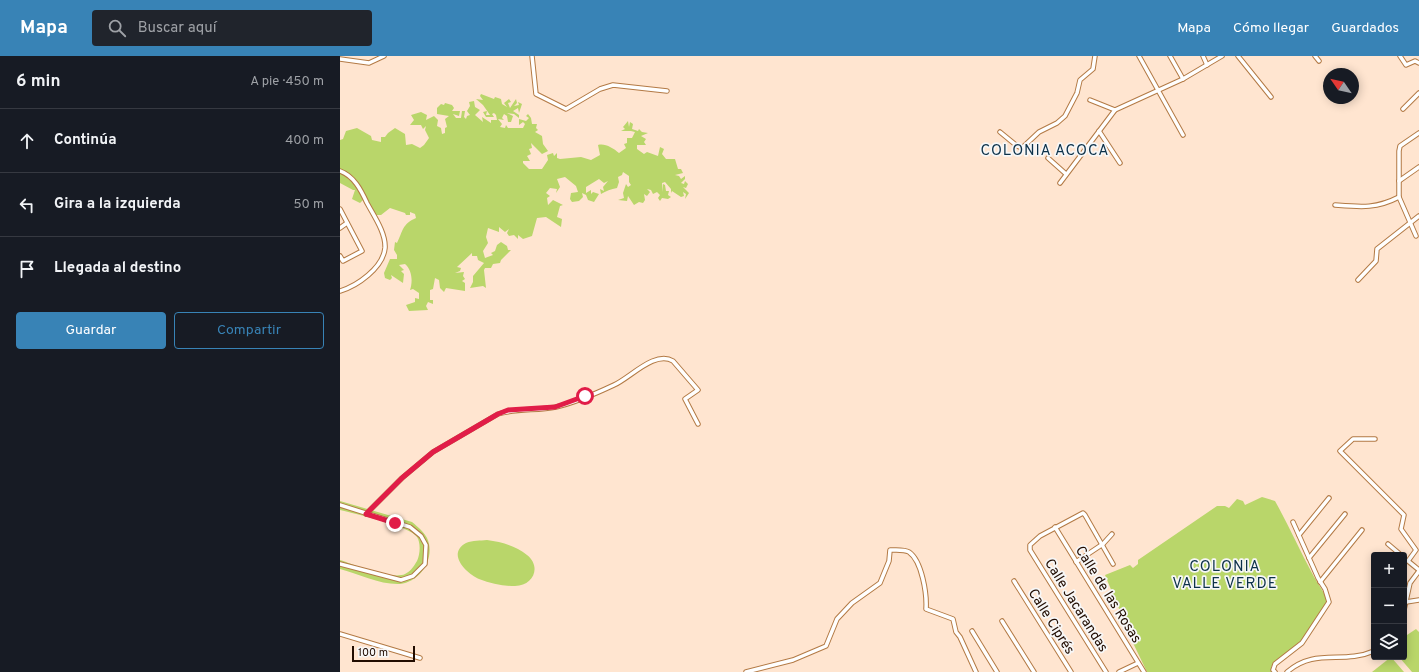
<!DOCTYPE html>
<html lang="es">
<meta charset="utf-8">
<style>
body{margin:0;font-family:Overpass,sans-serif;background:#20242c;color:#f1f3f6}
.controls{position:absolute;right:12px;bottom:12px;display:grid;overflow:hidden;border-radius:4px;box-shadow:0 2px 10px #0003}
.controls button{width:36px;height:36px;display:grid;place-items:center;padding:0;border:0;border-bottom:1px solid #363941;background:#171b24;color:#f1f3f6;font:20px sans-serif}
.compass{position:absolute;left:983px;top:12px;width:36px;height:36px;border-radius:50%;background:#171b24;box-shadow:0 2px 10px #0003;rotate:304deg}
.scale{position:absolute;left:12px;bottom:10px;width:63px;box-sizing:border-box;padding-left:4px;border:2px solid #210c00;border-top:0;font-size:11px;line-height:14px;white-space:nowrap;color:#210c00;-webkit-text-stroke:3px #f7f7f7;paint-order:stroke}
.stop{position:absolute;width:12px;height:12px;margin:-9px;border:3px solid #e11d48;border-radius:50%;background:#fff}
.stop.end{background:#e11d48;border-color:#fff;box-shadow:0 1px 4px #0008}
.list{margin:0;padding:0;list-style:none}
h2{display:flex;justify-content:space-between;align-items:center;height:52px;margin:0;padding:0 16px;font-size:17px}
h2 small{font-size:13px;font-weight:400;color:#9ea1a6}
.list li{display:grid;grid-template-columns:26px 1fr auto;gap:12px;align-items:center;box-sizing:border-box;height:64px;padding:0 16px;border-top:1px solid #363941}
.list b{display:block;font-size:15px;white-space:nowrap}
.list em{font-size:13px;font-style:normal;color:#9ea1a6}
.actions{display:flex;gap:8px;padding:12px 16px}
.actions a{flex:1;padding:9px 0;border:1px solid #3883b6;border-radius:4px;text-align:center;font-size:14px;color:#3883b6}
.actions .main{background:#3883b6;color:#fff}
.icon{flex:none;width:22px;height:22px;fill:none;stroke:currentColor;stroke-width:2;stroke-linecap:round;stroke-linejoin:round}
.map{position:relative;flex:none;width:1079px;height:616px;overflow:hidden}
header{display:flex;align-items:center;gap:24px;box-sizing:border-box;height:56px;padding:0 20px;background:#3883b6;color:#fff}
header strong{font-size:19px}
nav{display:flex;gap:22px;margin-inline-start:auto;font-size:14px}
.search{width:280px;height:36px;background:#20242c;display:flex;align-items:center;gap:10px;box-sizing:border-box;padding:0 14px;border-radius:4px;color:#9ea1a6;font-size:15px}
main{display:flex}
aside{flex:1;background:#171b24}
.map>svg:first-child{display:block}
.green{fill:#b9d66a}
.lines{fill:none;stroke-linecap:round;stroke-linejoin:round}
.minor-casing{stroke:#b37a45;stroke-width:5.5}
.minor{stroke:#fff;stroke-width:3.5}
.route{stroke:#e11d48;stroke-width:5}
.labels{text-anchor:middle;stroke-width:3.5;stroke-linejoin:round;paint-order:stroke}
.street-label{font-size:14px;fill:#210c00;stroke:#f7f7f7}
.neighbourhood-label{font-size:15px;letter-spacing:1px;fill:#0c3149;stroke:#f7f7f7}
</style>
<header>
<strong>Mapa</strong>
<div class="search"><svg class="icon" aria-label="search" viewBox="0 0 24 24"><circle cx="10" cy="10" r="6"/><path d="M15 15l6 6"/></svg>Buscar aquí</div>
<nav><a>Mapa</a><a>Cómo llegar</a><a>Guardados</a></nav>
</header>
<main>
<aside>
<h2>6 min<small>A pie · 450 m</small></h2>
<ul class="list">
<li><svg class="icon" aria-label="ahead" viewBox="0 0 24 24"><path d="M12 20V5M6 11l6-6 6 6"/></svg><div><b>Continúa</b></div><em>400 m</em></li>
<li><svg class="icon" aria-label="left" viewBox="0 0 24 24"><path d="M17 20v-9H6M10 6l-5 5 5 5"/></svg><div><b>Gira a la izquierda</b></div><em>50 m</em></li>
<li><svg class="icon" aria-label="arrive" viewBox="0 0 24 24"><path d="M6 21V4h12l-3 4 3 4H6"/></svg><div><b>Llegada al destino</b></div></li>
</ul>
<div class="actions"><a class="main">Guardar</a><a>Compartir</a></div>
</aside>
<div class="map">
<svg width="1079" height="616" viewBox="0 0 1079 616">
<rect width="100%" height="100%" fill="#ffe5d0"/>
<g class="green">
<path d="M141,38l13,5 1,-2 6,2 1,5 5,3 -3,-4 5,-4 2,3 -3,1 2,5 6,-9 1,4 -3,3 5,-1 -1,-3 4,2 -3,9 -1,-5 -5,3 6,4v3l-5,-4 -7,-1 6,3 -2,6h-3l-1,-6 -3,-2 -2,4 2,2 -6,-1 4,5 -2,3 5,1 1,-3 2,3h15l2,-4 -2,-2 -4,3v-6l7,2 3,-3 -3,-2 2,-2 3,4 1,6h5l-1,4 2,2 -3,2 7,4 1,8 5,7 -6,3 -11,-11 1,5 -3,1 2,5 -4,2 3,5h-7v2l6,6h13l6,-9 -1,-5 6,-2 1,3 3,-3v5l3,1 21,-2 10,3 9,-5 -2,-10c7,-2 15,3 21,8l7,-5 -2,-4 3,-1v-5h5l3,-6 -4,-1h-10l4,-2 -2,-2 5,-6 1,6 1,-5 3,2 -1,5 6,2 1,-2 3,3 6,1 -7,3 5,3 -2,3 2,3h-9v4l7,5 3,-2 11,4 2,-9 4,2 -2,5 4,5h9l3,10h3l2,4 -8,2 4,1 2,3 4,-3v3l-4,4 3,1 1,-3 3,3 -2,4 -3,-1 6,6 -4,6 1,-5 -3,-2 1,4 -3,1 -9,-6 -1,2v-4l-6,-7 -3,1 1,9v-8l2,1 1,6h3l-1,4 3,2 -3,2 -6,-1 -2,3 -2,-3 2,-3 -3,-3 -4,2 -2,-4 -4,-1 3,3 -3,4 -3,-2 1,6 -2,3 -4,-1 -5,3 -6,-9 -1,5 -9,-1 6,-2 -1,-5 3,-9 2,3 3,-2 -2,-3v-6l-6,-4 -1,3 -4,2 1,5 -2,6c-6,1 -11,3 -16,6l-1,-5 4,2 -1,-4 5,-6 -4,2 -5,-4 -13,8v6l5,-3v4l2,-2 6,2 -5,8 -6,-2 -2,-5 -4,-2 1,4 -4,4 -7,1 -2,-3 1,-6 7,-1 -2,-6 -11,-9 -8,2 3,8 -4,6 1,-4 -7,-1 -4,5 4,3 -3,2 1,7 5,-5 10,5 -3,1 -3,11 5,2 -1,8 -15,-10 -9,1 -5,18 -9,3 -5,-4v4l-4,-4 -5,1 -2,-3 2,-4 -4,3 -6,-5v5l-11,-4 -2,9 2,6 -5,8 2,7 8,-3 -2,-2 4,-2 2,-6 4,-3 6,4 1,4h3l-10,10 -1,3 -7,1 -2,4h-6l-1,2 2,18 -3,-2 -13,2 3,-6v-6l11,-13 -6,-3 -1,-4h-5v-3l-15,14 4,1 -1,3 -5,2 9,-1 -1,4 2,3 -3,2 3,2v8l-19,-3 -2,4 -4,-4 -1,-8 -4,-2 -2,11 -3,1v10h3v4l-5,-2 -2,4 2,4 -19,1 -3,-6 9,-3v-4l4,1v-6l-6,-4 -3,1c3,-9 2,-20 -5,-26l-6,1 5,5 -3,1 3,3 -1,9 -12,-8 1,3 -2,2 -5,-2 -1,-5 6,-14h7v-4l-3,-5 1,-8 2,1c6,-12 5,-19 19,-25l-1,-4 -5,-2v3h-4l-1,-2 -15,-5 -9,7h-5l-3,-4v-3h-5l-2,-5 -3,-3 -3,3 -8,-4 3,-9h-2l-13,-7v-43l3,-1 3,-8 11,-3 14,8 1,4 9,2v-5h4l3,-4 7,-5 10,6 1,11 6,-1 8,4 4,-3 5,-7 -4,-8 1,-4 -3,3 -2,-4h-11l4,-5 -3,-5 10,-3 6,3 -1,5 8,-4 4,4 -1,6 4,2 1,6 3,-1v-5l2,-1 -2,-8 4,-3 -12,-2v-6l4,-4 3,1 1,-2 7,2 2,3 -2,3h8l-1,5 -6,-2 3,4h5l1,-7h3l-1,6 2,2 1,-3 3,-1 -3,-4 3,-5 -1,-4 5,-1 1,6 5,3 -5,5 8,7 -1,-5 9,6v-3h6l-1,-5 -2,-2 -2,1 2,3h-8l-3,-5 4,-1 -1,4h4l-7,-10 -7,-6 7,1 -3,-4z"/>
<path d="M922,441l13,4c13,23 24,48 37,72 5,10 12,18 16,29l-27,39 -21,17 -9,9 2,5h-126l-13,-27 -29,-70 25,-10 3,3 5,-4v-4l79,-54h8l4,2 8,-9 6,2 2,4z"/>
<path d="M0,445l72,21c6,5 11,9 15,16 9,19 -6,44 -27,46 -19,1 -42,-10 -60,-15v-9c15,5 52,20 65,14 6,-3 9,-8 12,-13 3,-6 4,-18 0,-24 -7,-11 -62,-23 -77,-27z"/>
<path d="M147,484c15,2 29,6 40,15 15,12 6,31 -12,31 -12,0 -24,-2 -36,-7 -12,-5 -33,-25 -13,-36 7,-3 14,-2 21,-3z"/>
<polygon points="1076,573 1079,576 1079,616 1072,616 1059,601 1064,601 1064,581"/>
<polygon points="1051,601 1064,616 1032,616"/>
</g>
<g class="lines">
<defs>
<g id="minor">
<polyline points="192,0 196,38 226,53 260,33 273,29 327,35"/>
<polyline points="799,0 843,79"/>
<polyline points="830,0 843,23"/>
<polyline points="863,0 867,9"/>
<polyline points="898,0 931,41"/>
<polyline points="975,0 979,5"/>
<polyline points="1060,0 1066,9 1075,5 1079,7"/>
<polyline points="0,3 29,7 44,0"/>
<polyline points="750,44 775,54"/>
<polyline points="1063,53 1079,37"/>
<polyline points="759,75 780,107"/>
<polyline points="660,76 677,90 682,92 699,76 717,67 725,60 737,37 740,24 753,13 755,0"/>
<polyline points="708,102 726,118"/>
<path d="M0,115c14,5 21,19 27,32 7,13 19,30 18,45 -2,20 -28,38 -45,43"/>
<polyline points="1059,125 1079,111"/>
<polyline points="720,127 775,54 843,23 882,0"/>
<path d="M995,149c25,2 41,4 64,-8"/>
<polyline points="0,153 22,195 3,205 0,200"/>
<polyline points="0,172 7,167"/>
<polyline points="1076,180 1059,141 1059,95 1060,90 1079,77"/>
<polyline points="1018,224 1036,205 1037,193 1079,160"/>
<polyline points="1035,383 1013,383 1000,395 1064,459 1061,473 1076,494 1068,505 1079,514"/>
<polyline points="0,449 70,471 81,480 86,489 85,508 73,520 61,524 0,508"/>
<path d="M26,458l36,-36 31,-26 65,-38c19,-6 39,-3 58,-7 18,-4 41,-14 58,-22 16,-7 41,-35 59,-24l25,29 -13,9 13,25"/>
<polyline points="715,471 804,616"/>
<polyline points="959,479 989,442"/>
<polyline points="1048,488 1061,499"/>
<polyline points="969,502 1005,458"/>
<polyline points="736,506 763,488 772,478"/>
<polyline points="674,525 731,616"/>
<polyline points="980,526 1022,474"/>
<polyline points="1066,546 1079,544"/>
<polyline points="1064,554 1070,527 1079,515"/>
<polyline points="662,565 694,616"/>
<polyline points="632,575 657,616"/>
<polyline points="0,578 80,602"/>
<path d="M406,616l47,-12 33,-14 11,-27 15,-16 28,-20 9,-22 1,-11c5,0 14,-1 19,2 13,9 18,42 17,57l27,10 3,13 4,5 16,35"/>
<polyline points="766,616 690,494 690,489 700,480 743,457 745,459 773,508"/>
<polyline points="779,616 798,607"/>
<polyline points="935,616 933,614 935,608 962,587 989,546 985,533 978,522 953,466"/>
<path d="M947,616c29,-25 55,-7 87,-21"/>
</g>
</defs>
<use href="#minor" class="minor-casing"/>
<use href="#minor" class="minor"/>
</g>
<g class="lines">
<polyline class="route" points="55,467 26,458 62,422 93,396 158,358 168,354 215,351 245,340"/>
</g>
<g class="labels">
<g class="street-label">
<text transform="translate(769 538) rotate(58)" y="5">Calle de las Rosas</text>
<text transform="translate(737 549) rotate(58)" y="5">Calle Jacarandas</text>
<text transform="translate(712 565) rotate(58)" y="5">Calle Ciprés</text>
</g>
<g class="neighbourhood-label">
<text x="705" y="99">COLONIA ACOCA</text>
<text x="885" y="515">COLONIA<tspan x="885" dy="17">VALLE VERDE</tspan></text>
</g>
</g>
</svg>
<div class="controls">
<button>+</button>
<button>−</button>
<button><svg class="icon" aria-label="layers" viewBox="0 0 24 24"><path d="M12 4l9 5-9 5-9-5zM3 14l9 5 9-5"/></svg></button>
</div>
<svg class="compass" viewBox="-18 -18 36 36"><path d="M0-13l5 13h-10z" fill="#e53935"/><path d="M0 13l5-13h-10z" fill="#9ea1a6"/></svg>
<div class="scale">100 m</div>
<div class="stop" style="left:245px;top:340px"></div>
<div class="stop end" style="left:55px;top:467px"></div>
</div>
</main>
